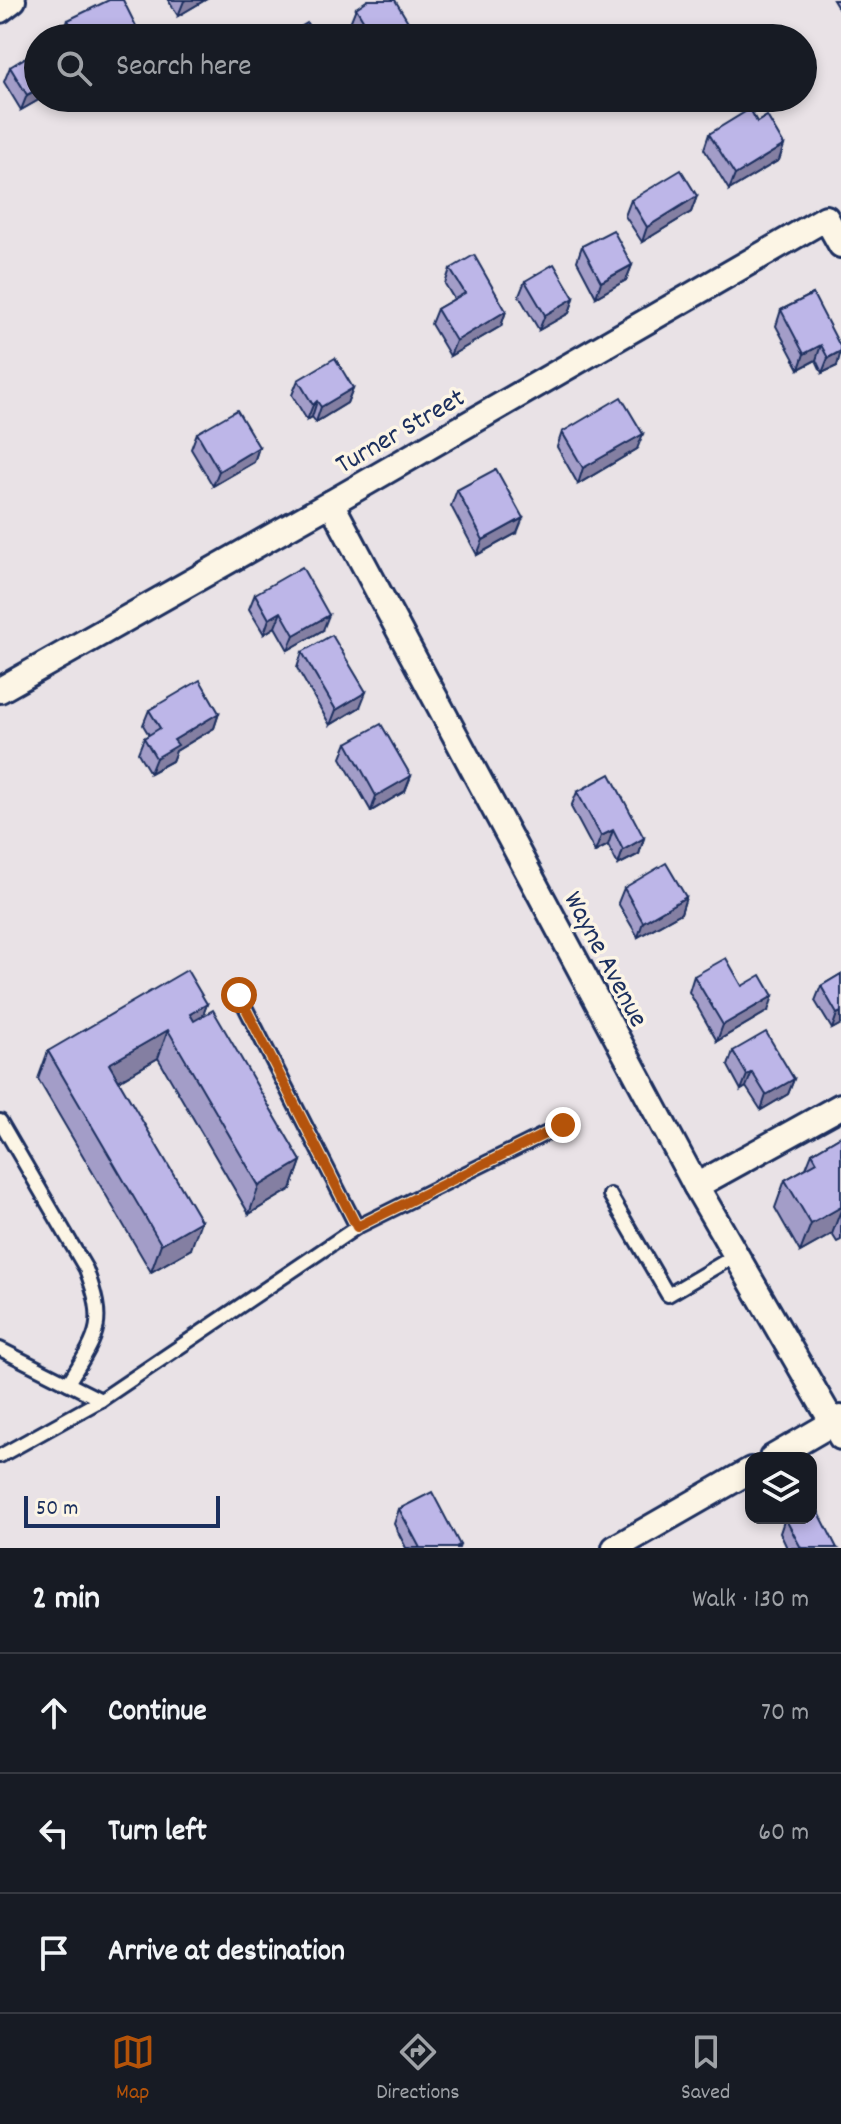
<!DOCTYPE html>
<meta charset="utf-8">
<style>
body{margin:0;font-family:Dekko,sans-serif;background:#20242c;color:#f1f3f6}
.controls{position:absolute;right:24px;bottom:24px;display:grid;overflow:hidden;border-radius:16px;box-shadow:0 4px 12px #0003}
.controls button{width:72px;height:72px;display:grid;place-items:center;padding:0;border:0;border-bottom:2px solid #363941;background:#171b24;color:#f1f3f6;font:40px sans-serif}
.scale{position:absolute;left:24px;bottom:20px;width:196px;box-sizing:border-box;padding-left:8px;border:4px solid #1b2f5e;border-top:0;font-size:22px;line-height:28px;white-space:nowrap;color:#1b2f5e;-webkit-text-stroke:6px #fcf5e5;paint-order:stroke}
.stop{position:absolute;width:24px;height:24px;margin:-18px;border:6px solid #b45309;border-radius:50%;background:#fff}
.stop.end{background:#b45309;border-color:#fff;box-shadow:0 2px 8px #0008}
.list{margin:0;padding:0;list-style:none}
h2{display:flex;justify-content:space-between;align-items:center;height:104px;margin:0;padding:0 32px;font-size:34px}
h2 small{font-size:26px;font-weight:400;color:#9ea1a6}
.list li{display:grid;grid-template-columns:52px 1fr auto;gap:24px;align-items:center;box-sizing:border-box;height:120px;padding:0 32px;border-top:2px solid #363941}
.list b{display:block;font-size:30px;white-space:nowrap}
.list em{font-size:26px;font-style:normal;color:#9ea1a6}
.icon{flex:none;width:44px;height:44px;fill:none;stroke:currentColor;stroke-width:2;stroke-linecap:round;stroke-linejoin:round}
.map{position:relative;flex:none;width:841px;height:1548px;overflow:hidden}
.search{position:absolute;background:#171b24;box-shadow:0 4px 12px #0003;left:24px;right:24px;top:24px;height:88px;display:flex;align-items:center;gap:20px;box-sizing:border-box;padding:0 28px;border-radius:44px;color:#9ea1a6;font-size:30px}
.sheet{height:464px;background:#171b24}
nav{display:flex;justify-content:space-around;align-items:center;box-sizing:border-box;height:112px;border-top:2px solid #363941;background:#171b24;font-size:22px;color:#9ea1a6}
nav a{display:grid;justify-items:center;gap:4px}
nav .on{color:#b45309}
.map>svg:first-child{display:block}
.lines{fill:none;stroke-linecap:round;stroke-linejoin:round}
.service-casing{stroke:#1b2f5e;stroke-width:18}
.minor-casing{stroke:#1b2f5e;stroke-width:30}
.service{stroke:#fcf5e5;stroke-width:12}
.minor{stroke:#fcf5e5;stroke-width:24}
.wall{fill:#a39dc8;stroke:#1b2f5e;stroke-width:2}
.shaded-wall{fill:#847fa2;stroke:#1b2f5e;stroke-width:2}
.building{fill:#bdb6e8;stroke:#1b2f5e;stroke-width:2}
.route{stroke:#b45309;stroke-width:10}
.labels{text-anchor:middle;stroke-width:7;stroke-linejoin:round;paint-order:stroke}
.street-label{font-size:28px;fill:#1b2f5e;stroke:#fcf5e5}
</style>
<div class="map">
<svg width="841" height="1548" viewBox="0 0 841 1548">
<rect width="100%" height="100%" fill="#e9e2e6"/>
<filter id="ink" filterUnits="userSpaceOnUse"><feTurbulence type="fractalNoise" baseFrequency=".0125" numOctaves="2"/><feDisplacementMap in="SourceGraphic" scale="16" xChannelSelector="R" yChannelSelector="G"/><feConvolveMatrix kernelMatrix="1 2 1 2 8 2 1 2 1" color-interpolation-filters="sRGB"/></filter>
<g filter="url(#ink)">
<g class="lines">
<defs>
<g id="service">
<polyline points="239,995 357,1227"/>
<path d="M0,1121l86,148c21,56 12,66 -18,114"/>
<polyline points="610,1195 668,1295 736,1255"/>
<polyline points="0,1349 101,1400"/>
<polyline points="0,1456 101,1400 357,1227 563,1125"/>
</g>
<g id="minor">
<polyline points="0,10 13,0"/>
<polyline points="331,503 696,1186 841,1437"/>
<polyline points="0,690 331,503 826,218 841,245"/>
<polyline points="696,1186 841,1106"/>
<polyline points="772,1458 841,1418"/>
<polyline points="615,1548 751,1470"/>
</g>
</defs>
<use href="#service" class="service-casing"/>
<use href="#minor" class="minor-casing"/>
<use href="#service" class="service"/>
<use href="#minor" class="minor"/>
</g>
<g class="wall">
<polygon points="168,0 205,0 178,16"/>
<polygon points="833,0 841,0 841,13"/>
<polygon points="356,8 406,38 360,38 350,23"/>
<polygon points="68,20 135,38 64,38 62,36"/>
<polygon points="10,67 38,98 42,98 21,110 4,82"/>
<polygon points="757,122 784,145 779,160 729,190 704,149 709,134"/>
<polygon points="697,196 691,212 642,242 625,216 631,200"/>
<polygon points="582,246 632,265 626,280 596,297 577,261"/>
<polygon points="450,269 506,311 501,326 450,356 431,324 437,309 454,299 445,284"/>
<polygon points="525,281 574,298 569,313 539,330 519,296"/>
<polygon points="813,294 837,366 822,373 816,360 799,369 776,326 781,310"/>
<polygon points="298,380 353,388 347,403 316,422 312,417 307,420 292,395"/>
<polygon points="562,432 637,449 578,484 557,447"/>
<polygon points="197,433 259,447 254,462 213,486 191,449"/>
<polygon points="457,490 517,533 477,555 451,506"/>
<polygon points="255,594 323,630 288,650 275,627 264,634 249,609"/>
<polygon points="302,652 360,707 330,725 297,668"/>
<polygon points="149,710 219,713 214,728 176,751 172,761 150,773 138,753 144,738 149,735 143,725"/>
<polygon points="347,743 411,776 405,791 371,811 341,758"/>
<polygon points="577,792 644,838 639,854 618,865 608,845 595,852 571,807"/>
<polygon points="624,888 686,897 681,913 638,937 618,903"/>
<polygon points="841,974 841,1024 832,1029 815,1001 821,986"/>
<polygon points="694,976 742,986 768,1011 717,1041 689,992"/>
<polygon points="207,1004 202,1016 301,1161 291,1189 249,1214 158,1058 119,1081 191,1249 151,1272 38,1079 48,1051"/>
<polygon points="733,1051 794,1079 788,1094 761,1110 746,1087 741,1090 728,1066"/>
<polygon points="841,1136 841,1240 837,1242 832,1234 800,1252 775,1208 785,1180 806,1168 812,1153"/>
<polygon points="399,1509 460,1545 459,1548 406,1548 394,1524"/>
<polygon points="785,1518 837,1548 787,1548 780,1533"/>
</g>
<g class="shaded-wall">
<polygon points="186,0 205,0 178,16 184,1"/>
<polygon points="410,25 406,38 389,38"/>
<polygon points="138,30 135,38 122,38"/>
<polygon points="38,89 38,98 42,98 21,110 27,95"/>
<polygon points="784,145 779,160 729,190 735,175"/>
<polygon points="697,196 691,212 642,242 647,227"/>
<polygon points="632,265 626,280 596,297 601,282"/>
<polygon points="574,298 569,313 539,330 545,315"/>
<polygon points="506,311 501,326 450,356 456,341"/>
<polygon points="821,345 816,360 799,369 804,354"/>
<polygon points="841,351 837,366 822,373 828,358"/>
<polygon points="353,388 347,403 316,422 321,407"/>
<polygon points="317,401 312,417 307,420 313,405"/>
<polygon points="643,434 637,449 578,484 583,468"/>
<polygon points="259,447 254,462 213,486 219,471"/>
<polygon points="523,518 517,533 477,555 483,540"/>
<polygon points="281,612 275,627 264,634 269,619"/>
<polygon points="329,615 323,630 288,650 294,635"/>
<polygon points="366,692 360,707 330,725 336,710"/>
<polygon points="219,713 214,728 176,751 172,761 150,773 156,758 174,740"/>
<polygon points="411,776 405,791 371,811 376,796"/>
<polygon points="613,830 608,845 595,852 601,836"/>
<polygon points="644,838 639,854 618,865 623,850"/>
<polygon points="686,897 681,913 638,937 643,922"/>
<polygon points="773,996 768,1011 717,1041 723,1025"/>
<polygon points="207,1004 197,1032 190,1014"/>
<polygon points="841,1012 841,1024 832,1029 837,1014"/>
<polygon points="168,1030 158,1058 99,1092 109,1064"/>
<polygon points="752,1072 746,1087 741,1090 747,1075"/>
<polygon points="794,1079 788,1094 761,1110 766,1095"/>
<polygon points="301,1161 291,1189 249,1214 259,1186"/>
<polygon points="841,1207 841,1210 832,1234 800,1252 811,1224"/>
<polygon points="201,1221 191,1249 151,1272 161,1244"/>
</g>
<g class="building">
<polygon points="109,0 123,0 138,30 122,38 77,38 68,20"/>
<polygon points="368,0 395,0 410,25 389,38 374,38 356,8"/>
<polygon points="307,23 316,38 282,38"/>
<polygon points="38,50 38,89 27,95 10,67"/>
<polygon points="750,109 757,122 767,116 784,145 735,175 709,134"/>
<polygon points="681,170 697,196 647,227 631,200"/>
<polygon points="613,230 632,265 601,282 582,246"/>
<polygon points="474,255 506,311 456,341 437,309 465,293 450,269"/>
<polygon points="554,264 574,298 545,315 525,281"/>
<polygon points="813,294 841,348 841,351 828,358 821,345 804,354 781,310"/>
<polygon points="335,358 353,388 321,407 317,401 313,405 298,380"/>
<polygon points="621,397 643,434 583,468 562,432"/>
<polygon points="237,410 259,447 219,471 197,433"/>
<polygon points="496,469 523,518 483,540 457,490"/>
<polygon points="302,567 329,615 294,635 281,612 269,619 255,594"/>
<polygon points="332,635 366,692 336,710 302,652"/>
<polygon points="200,680 219,713 174,740 178,745 156,758 144,738 160,728 149,710"/>
<polygon points="381,724 411,776 376,796 347,743"/>
<polygon points="610,774 644,838 623,850 613,830 601,836 577,792"/>
<polygon points="666,863 686,897 643,922 624,888"/>
<polygon points="726,958 742,986 761,975 773,996 723,1025 694,976"/>
<polygon points="187,970 207,1004 190,1014 194,1021 213,1010 301,1161 259,1186 168,1030 109,1064 201,1221 161,1244 48,1051"/>
<polygon points="841,974 841,1012 837,1014 821,986"/>
<polygon points="766,1032 794,1079 766,1095 752,1072 747,1075 733,1051"/>
<polygon points="841,1136 841,1207 811,1224 785,1180 817,1162 812,1153"/>
<polygon points="432,1492 460,1545 454,1548 420,1548 399,1509"/>
<polygon points="814,1503 837,1548 801,1548 785,1518 811,1518 811,1505"/>
</g>
</g>
<g class="lines" filter="url(#ink)">
<polyline class="route" points="239,995 357,1227 563,1125"/>
</g>
<g class="labels">
<g class="street-label">
<text transform="translate(399 429) rotate(-30)" y="10">Turner Street</text>
<text transform="translate(608 958) rotate(62)" y="10">Wayne Avenue</text>
</g>
</g>
</svg>
<div class="controls">
<button><svg class="icon" aria-label="layers" viewBox="0 0 24 24"><path d="M12 4l9 5-9 5-9-5zM3 14l9 5 9-5"/></svg></button>
</div>
<div class="scale">50 m</div>
<div class="stop" style="left:239px;top:995px"></div>
<div class="stop end" style="left:563px;top:1125px"></div>
<div class="search"><svg class="icon" aria-label="search" viewBox="0 0 24 24"><circle cx="10" cy="10" r="6"/><path d="M15 15l6 6"/></svg>Search here</div>
</div>
<section class="sheet">
<h2>2 min<small>Walk · 130 m</small></h2>
<ul class="list">
<li><svg class="icon" aria-label="ahead" viewBox="0 0 24 24"><path d="M12 20V5M6 11l6-6 6 6"/></svg><div><b>Continue</b></div><em>70 m</em></li>
<li><svg class="icon" aria-label="left" viewBox="0 0 24 24"><path d="M17 20v-9H6M10 6l-5 5 5 5"/></svg><div><b>Turn left</b></div><em>60 m</em></li>
<li><svg class="icon" aria-label="arrive" viewBox="0 0 24 24"><path d="M6 21V4h12l-3 4 3 4H6"/></svg><div><b>Arrive at destination</b></div></li>
</ul>
</section>
<nav>
<a class="on"><svg class="icon" aria-label="map" viewBox="0 0 24 24"><path d="M3 6l6-2 6 2 6-2v14l-6 2-6-2-6 2zM9 4v14M15 6v14"/></svg>Map</a>
<a><svg class="icon" aria-label="directions" viewBox="0 0 24 24"><path d="M12 3l9 9-9 9-9-9zM9 14v-3h6M13 9l2 2-2 2"/></svg>Directions</a>
<a><svg class="icon" aria-label="saved" viewBox="0 0 24 24"><path d="M7 4h10v16l-5-4-5 4z"/></svg>Saved</a>
</nav>
